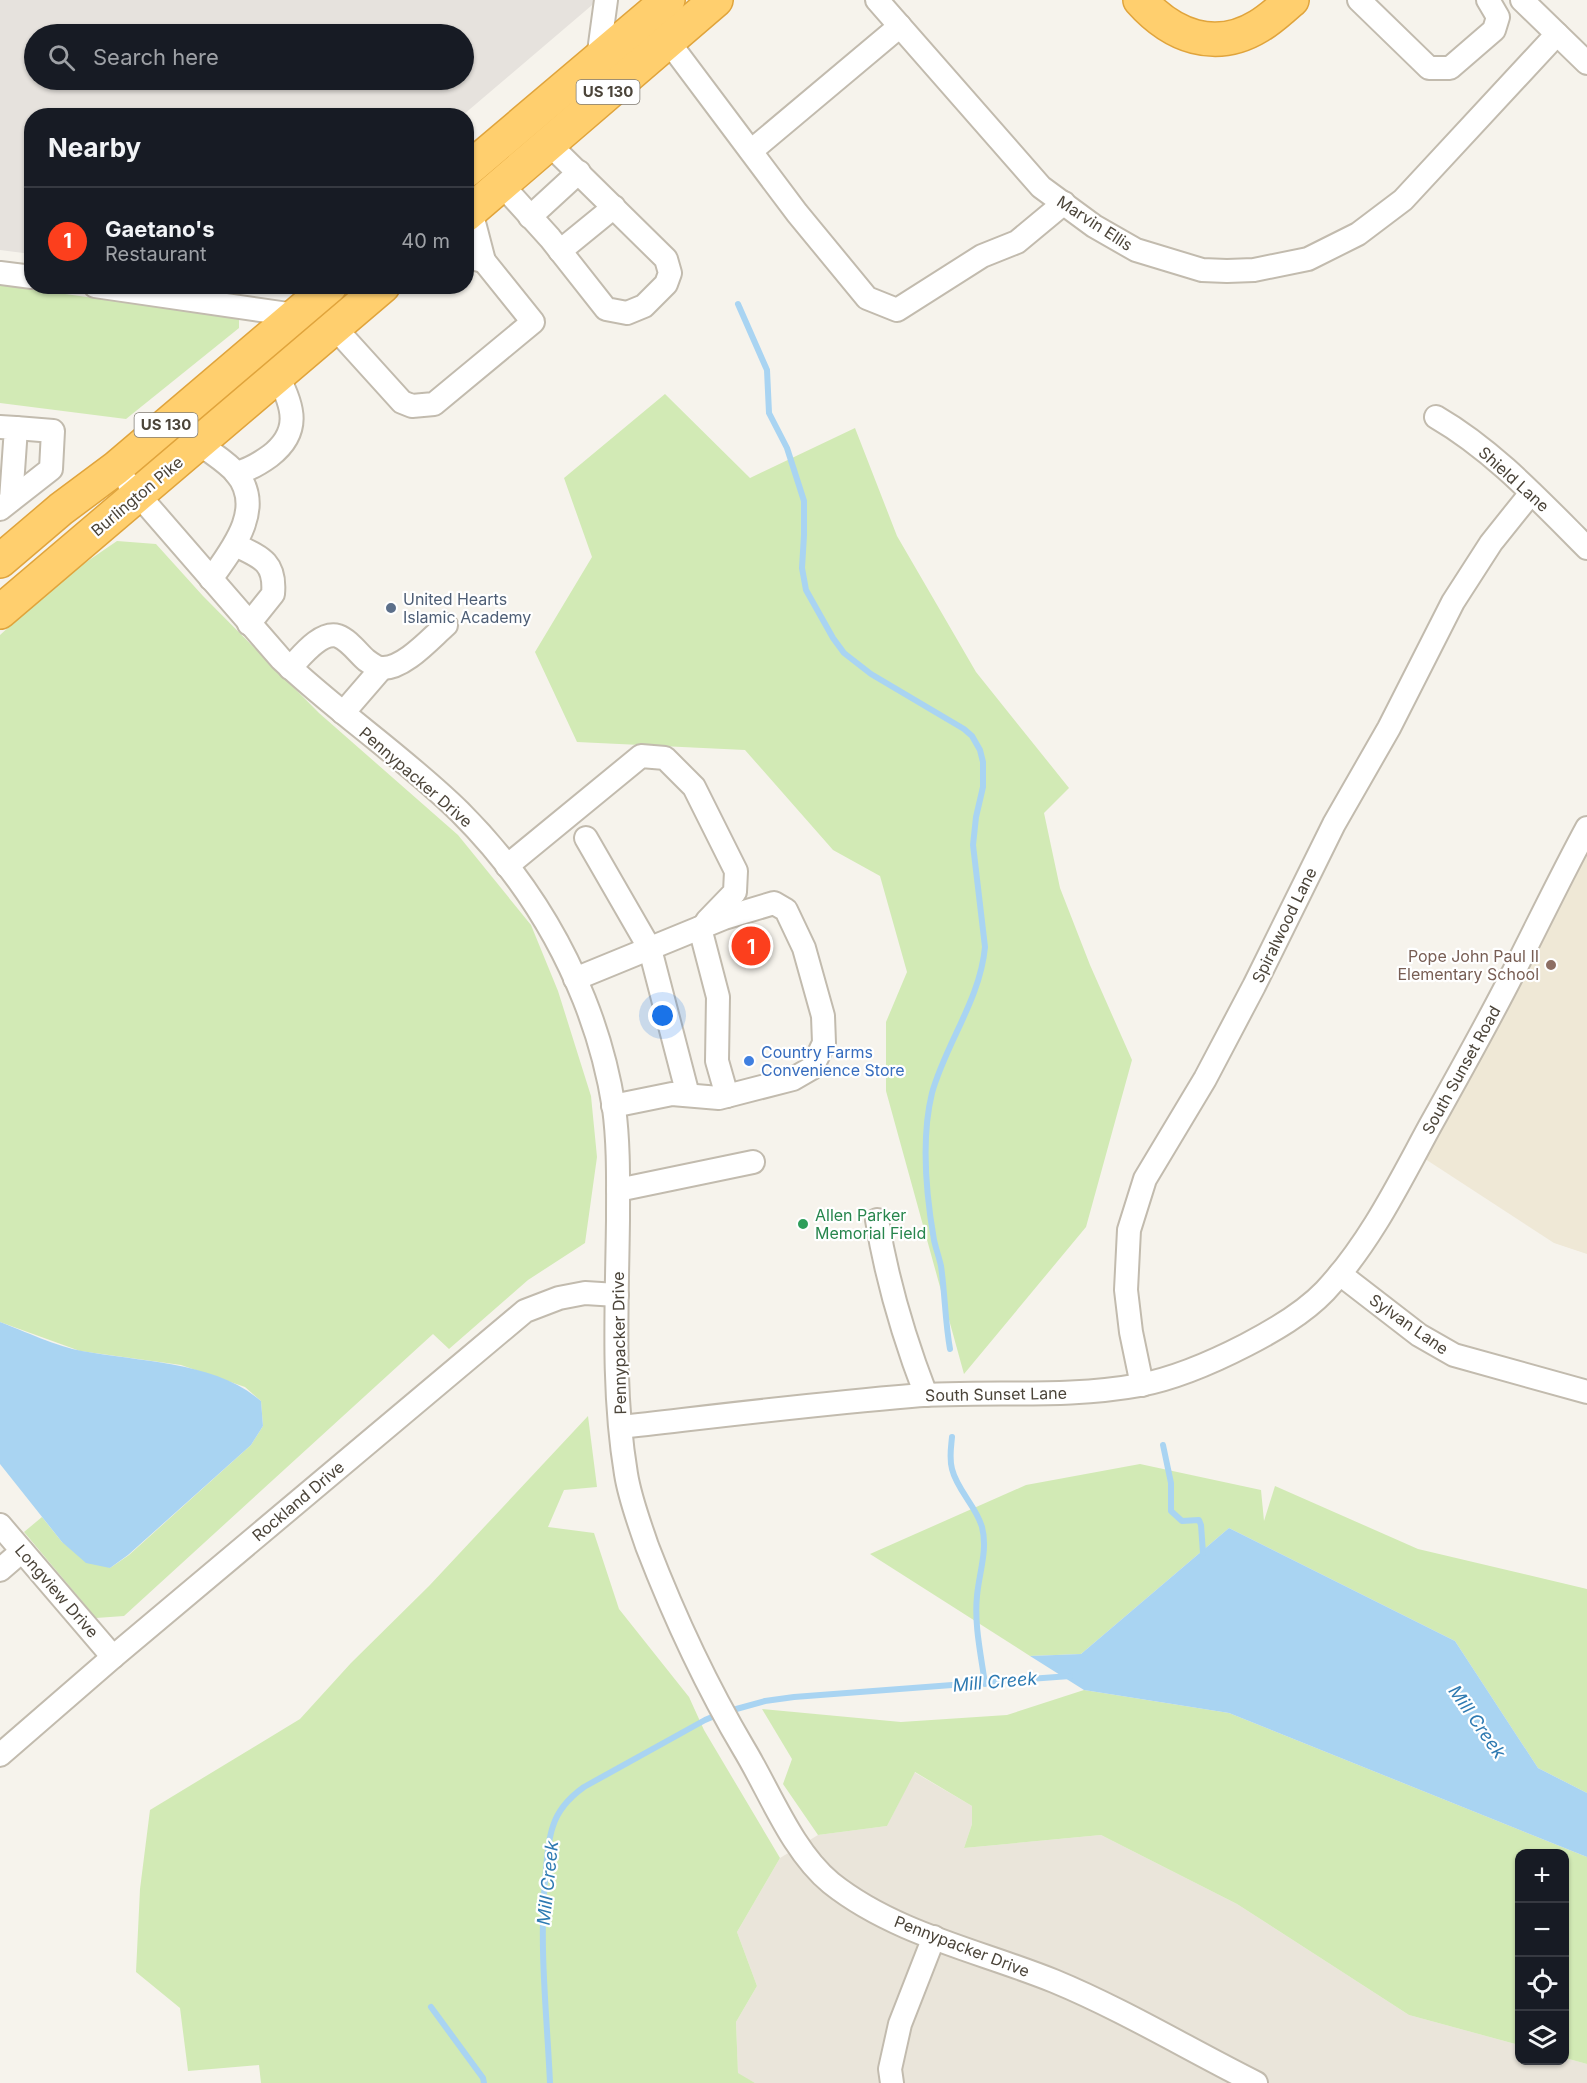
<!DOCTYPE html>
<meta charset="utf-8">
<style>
body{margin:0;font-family:Inter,sans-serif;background:#20242c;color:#f1f3f6}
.controls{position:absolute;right:18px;bottom:18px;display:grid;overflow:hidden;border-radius:12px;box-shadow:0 2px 4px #0004}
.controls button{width:54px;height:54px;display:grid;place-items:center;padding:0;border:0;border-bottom:2px solid #363941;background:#171b24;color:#f1f3f6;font:30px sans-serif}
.you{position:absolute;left:663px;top:1016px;width:21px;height:21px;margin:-15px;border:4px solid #fff;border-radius:50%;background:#1a73e8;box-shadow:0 0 0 9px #1a73e833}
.badge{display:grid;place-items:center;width:39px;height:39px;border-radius:50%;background:#fc3f1d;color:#fff;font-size:20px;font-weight:700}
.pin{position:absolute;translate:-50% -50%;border:3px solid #fff;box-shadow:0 2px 6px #0006}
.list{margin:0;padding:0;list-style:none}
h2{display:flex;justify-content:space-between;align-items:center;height:78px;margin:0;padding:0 24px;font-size:26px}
h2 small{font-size:20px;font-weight:400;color:#9ea1a6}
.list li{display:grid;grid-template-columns:39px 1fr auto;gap:18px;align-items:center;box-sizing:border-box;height:108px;padding:0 24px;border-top:2px solid #363941}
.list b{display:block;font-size:22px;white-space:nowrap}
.list p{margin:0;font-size:20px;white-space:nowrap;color:#9ea1a6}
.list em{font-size:20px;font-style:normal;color:#9ea1a6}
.icon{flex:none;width:33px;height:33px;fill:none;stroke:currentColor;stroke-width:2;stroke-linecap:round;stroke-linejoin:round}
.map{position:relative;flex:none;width:1587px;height:2083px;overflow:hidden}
.search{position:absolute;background:#171b24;box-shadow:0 2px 4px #0004;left:24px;top:24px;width:450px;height:66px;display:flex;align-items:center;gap:15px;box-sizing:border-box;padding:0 21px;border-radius:33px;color:#9ea1a6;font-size:22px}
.panel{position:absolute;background:#171b24;box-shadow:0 2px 4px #0004;left:24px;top:108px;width:450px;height:186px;border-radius:24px}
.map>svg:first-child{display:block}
.residential{fill:#eae5da}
.industrial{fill:#e6e2dd;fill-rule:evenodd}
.education{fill:#efe8d6}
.green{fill:#d2eab5}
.water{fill:#a9d4f2}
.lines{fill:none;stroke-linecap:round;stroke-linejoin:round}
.stream{stroke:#a9d4f2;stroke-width:6}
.minor-casing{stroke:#c2bbae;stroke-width:26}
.highway-casing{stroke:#e0a43c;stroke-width:36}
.minor{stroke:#fff;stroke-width:22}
.highway{stroke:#ffcf6e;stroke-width:33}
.service-dot{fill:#5c6f8a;stroke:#fff;stroke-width:2}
.education-dot{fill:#8d6e63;stroke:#fff;stroke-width:2}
.shop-dot{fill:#3f7fe0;stroke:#fff;stroke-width:2}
.leisure-dot{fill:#2e9e5b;stroke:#fff;stroke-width:2}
.labels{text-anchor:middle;stroke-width:4.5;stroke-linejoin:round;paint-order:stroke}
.shield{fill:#fff;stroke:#817c74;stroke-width:1.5}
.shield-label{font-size:15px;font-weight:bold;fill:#4b4439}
.street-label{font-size:16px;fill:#4b4439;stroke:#fff}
.service-label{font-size:16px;fill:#4e5e75;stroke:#fff;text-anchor:start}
.education-label{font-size:16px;fill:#785e54;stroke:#fff;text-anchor:end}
.shop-label{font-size:16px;fill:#366cbe;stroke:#fff;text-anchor:start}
.leisure-label{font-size:16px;fill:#27864d;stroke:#fff;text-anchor:start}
.water-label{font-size:18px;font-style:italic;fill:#2e7ab2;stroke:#fff}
</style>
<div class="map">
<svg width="1587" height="2083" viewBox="0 0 1587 2083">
<rect width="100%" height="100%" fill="#f6f3ec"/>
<polygon class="residential" points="914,1772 972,1806 972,1824 964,1848 1101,1835 1237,1904 1409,2015 1519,2045 1520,2060 1564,2060 1565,2058 1587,2064 1587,2083 755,2083 738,2074 736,2022 757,1986 737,1932 780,1858 818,1835 887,1826"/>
<path class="industrial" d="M0,0h598l-135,115 -431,1 -1,138 -31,-4zM34,34h430v46h-430z"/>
<polygon class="education" points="1587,828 1587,1254 1554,1243 1416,1153"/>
<g class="green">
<polygon points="0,285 239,318 239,328 126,419 0,403"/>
<polygon points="665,394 750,478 855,428 897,536 976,672 1069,788 1044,813 1060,888 1090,965 1132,1060 1086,1227 964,1374 886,1091 886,1022 907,972 880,876 833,850 745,750 577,742 535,652 592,557 564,478"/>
<polygon points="117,541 156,544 203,596 319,713 458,835 531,925 558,991 591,1096 597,1157 585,1243 528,1280 449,1349 433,1334 124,1616 96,1618 24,1532 42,1517 62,1542 110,1568 129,1555 251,1445 263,1426 261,1401 245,1387 181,1365 80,1351 0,1322 0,635 63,578"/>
<polygon points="588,1416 597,1487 564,1490 548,1527 594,1533 619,1609 689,1697 704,1730 780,1858 737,1932 757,1986 736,2022 738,2073 755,2083 261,2083 259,2065 188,2071 180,2008 136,1972 140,1889 150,1810 300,1719 351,1663 429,1586"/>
<polygon points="1140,1464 1261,1490 1264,1521 1275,1486 1418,1549 1587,1589 1587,1793 1538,1768 1455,1641 1229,1528 1081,1654 1030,1656 870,1554 1026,1485"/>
<polygon points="1084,1690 1229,1713 1587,1857 1587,2064 1565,2058 1564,1854 1520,1854 1519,2045 1409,2015 1237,1904 1101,1835 964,1848 972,1824 972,1806 915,1772 887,1826 818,1835 783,1784 792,1759 762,1709 901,1722 1007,1715"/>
</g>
<g class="water">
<path d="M0,1322c24,9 58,25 82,29 58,11 133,10 179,50l2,25 -12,19 -123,110 -18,13 -24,-5 -24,-21 -62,-78z"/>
<polygon points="1229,1528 1455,1641 1538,1768 1587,1793 1587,1857 1229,1713 1084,1690 1030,1656 1081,1654"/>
</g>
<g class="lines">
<g class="stream">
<path d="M738,304l29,66 2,43 18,35 17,53v34l-2,33 4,22 27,48 11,15 27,21 93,55 8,7 8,14 3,12v25l-7,30 -3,28 12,102c-5,53 -39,96 -53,146 -11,45 -6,101 2,147 2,9 5,17 7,26 4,28 4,55 9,83"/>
<path d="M952,1437c-1,11 -3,21 0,32 5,21 24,37 30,58 6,23 -3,46 -5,69 -3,28 4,59 8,88"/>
<polyline points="1163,1445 1171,1483 1171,1511 1182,1521 1199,1520 1201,1525 1203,1553"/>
<polyline points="729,1711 765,1701 794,1697 1070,1676"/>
<polyline points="431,2007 483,2078 484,2083"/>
<path d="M550,2083c-3,-67 -11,-135 -5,-202 2,-19 2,-38 8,-55 5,-16 17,-29 31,-39l121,-67 14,-6"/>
</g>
<defs>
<g id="minor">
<polyline points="877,0 1041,187 1094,226 1136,250 1202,270 1227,271 1254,270 1308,259 1358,234 1403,200 1557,34"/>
<polyline points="1359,0 1429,68 1450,68 1494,30 1498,17 1488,0"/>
<polyline points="1522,0 1587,63"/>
<polyline points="668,41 797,213 867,298 897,310 982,256 1017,242 1064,203"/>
<polyline points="598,59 606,0"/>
<polyline points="751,151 900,26"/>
<polyline points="502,185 550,238 606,309 627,313 644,306 666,284 670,273 666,259 548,143"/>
<polyline points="530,217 579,172"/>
<polyline points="560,251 614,207"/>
<polyline points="466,257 484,261 471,211"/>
<polyline points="0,273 32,277"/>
<polyline points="95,286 295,315"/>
<polyline points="335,328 402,402 412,406 434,404 533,322 484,261"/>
<path d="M1436,417c57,33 104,84 151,131"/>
<polyline points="0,427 16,428 11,500"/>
<path d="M199,443c12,10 28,19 37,30 30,35 -5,78 -25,106"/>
<path d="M236,473c13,-3 23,-9 34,-17 31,-24 24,-49 8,-79"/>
<path d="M129,484l152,175c57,54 123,98 179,153 53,53 96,117 124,187 14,35 24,71 30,109 5,37 4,75 4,112 -1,84 -6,170 8,254 4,25 13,48 21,72 27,70 59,139 97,203 26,43 48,102 87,134 64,51 149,68 223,98 70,29 134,68 202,102"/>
<polyline points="0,509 51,469 53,431 16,428"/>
<path d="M235,545c26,12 41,17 38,49l-24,30"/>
<path d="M290,668c11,-11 30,-37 48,-32 11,4 20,17 28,24 4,3 11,8 16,8 22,1 49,-30 64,-43"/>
<polyline points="343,713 381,669"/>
<polyline points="586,838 650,949 688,1095"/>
<polyline points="507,866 641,756 665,758 694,787 736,871 735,892 707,921"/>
<polyline points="700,928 718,997 717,1061 727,1096"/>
<polyline points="575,979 724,918 774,903 786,910 804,948 823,1016 824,1043 812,1068 793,1079 719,1098 672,1094 613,1106"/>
<polyline points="618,1190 753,1162"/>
<path d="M877,1220c10,61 27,118 49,175"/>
<polyline points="1340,1274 1419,1335 1454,1355 1587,1392"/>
<polyline points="1142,1385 1131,1332 1126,1290 1129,1230 1145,1179 1205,1079 1254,986 1334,824 1389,728 1453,602 1491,543 1531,493"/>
<path d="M621,1427c97,-11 193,-23 290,-31 76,-6 153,3 229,-11 37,-7 73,-23 106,-40 27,-14 57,-31 79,-54 45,-48 74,-108 105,-165 28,-50 56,-100 82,-151 25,-49 49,-99 75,-147"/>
<polyline points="0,1525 113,1657"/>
<polyline points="0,1570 22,1551"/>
<polyline points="0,1755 113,1657 525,1311 559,1298 585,1293 617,1295"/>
<polyline points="892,2083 890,2069 900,2024 934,1937"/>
</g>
<g id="highway">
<path d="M1140,0c32,36 75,53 119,26 12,-7 22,-17 33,-26"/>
<polyline points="466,171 668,0"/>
<polyline points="466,215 716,0"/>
<polyline points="0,561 61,509 116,468 330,286"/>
<polyline points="0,612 383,286"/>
</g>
</defs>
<use href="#minor" class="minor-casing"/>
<use href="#highway" class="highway-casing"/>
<use href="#minor" class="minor"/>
<use href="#highway" class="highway"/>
</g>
<circle class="service-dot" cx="391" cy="608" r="6"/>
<circle class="education-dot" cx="1551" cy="965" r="6"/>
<circle class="shop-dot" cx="749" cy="1061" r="6"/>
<circle class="leisure-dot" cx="803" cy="1224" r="6"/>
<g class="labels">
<g class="shield">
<rect x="576.5" y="80" width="63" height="24" rx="4.5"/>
<rect x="134.5" y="413" width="63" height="24" rx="4.5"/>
</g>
<g class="shield-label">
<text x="608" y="97">US 130</text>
<text x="166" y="430">US 130</text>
</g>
<g class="street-label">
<text transform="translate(1095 223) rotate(33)" y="6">Marvin Ellis</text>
<text transform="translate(1514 479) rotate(42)" y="6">Shield Lane</text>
<text transform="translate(137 496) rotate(-40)" y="6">Burlington Pike</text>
<text transform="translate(416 777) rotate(41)" y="6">Pennypacker Drive</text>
<text transform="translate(1284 925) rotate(-64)" y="6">Spiralwood Lane</text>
<text transform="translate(1461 1070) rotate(-61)" y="6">South Sunset Road</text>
<text transform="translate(1409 1324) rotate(35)" y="6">Sylvan Lane</text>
<text transform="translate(619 1343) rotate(-91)" y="6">Pennypacker Drive</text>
<text transform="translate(996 1394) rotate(-1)" y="6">South Sunset Lane</text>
<text transform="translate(298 1501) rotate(-40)" y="6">Rockland Drive</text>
<text transform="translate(57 1591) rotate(49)" y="6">Longview Drive</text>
<text transform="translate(962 1946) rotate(21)" y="6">Pennypacker Drive</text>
</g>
<g class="service-label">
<text x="403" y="605">United Hearts<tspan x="403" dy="18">Islamic Academy</tspan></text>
</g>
<g class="education-label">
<text x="1539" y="962">Pope John Paul II<tspan x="1539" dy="18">Elementary School</tspan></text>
</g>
<g class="shop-label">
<text x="761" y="1058">Country Farms<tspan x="761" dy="18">Convenience Store</tspan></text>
</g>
<g class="leisure-label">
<text x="815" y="1221">Allen Parker<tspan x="815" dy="18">Memorial Field</tspan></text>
</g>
<g class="water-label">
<text transform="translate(995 1682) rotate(-5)" y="6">Mill Creek</text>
<text transform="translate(1477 1722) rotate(55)" y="6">Mill Creek</text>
<text transform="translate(548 1883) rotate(-84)" y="6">Mill Creek</text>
</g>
</g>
</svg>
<div class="controls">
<button>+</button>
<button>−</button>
<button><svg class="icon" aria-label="locate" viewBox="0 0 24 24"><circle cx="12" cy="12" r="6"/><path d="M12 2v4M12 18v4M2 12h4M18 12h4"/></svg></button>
<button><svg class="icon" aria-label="layers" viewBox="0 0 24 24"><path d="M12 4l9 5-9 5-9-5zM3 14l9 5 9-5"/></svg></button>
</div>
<div class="you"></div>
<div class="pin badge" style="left:751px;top:946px">1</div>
<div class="search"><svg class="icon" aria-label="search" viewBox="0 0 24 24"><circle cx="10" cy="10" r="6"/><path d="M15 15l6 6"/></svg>Search here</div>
<section class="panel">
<h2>Nearby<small></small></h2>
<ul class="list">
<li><span class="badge">1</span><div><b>Gaetano's</b><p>Restaurant</p></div><em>40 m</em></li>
</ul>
</section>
</div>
